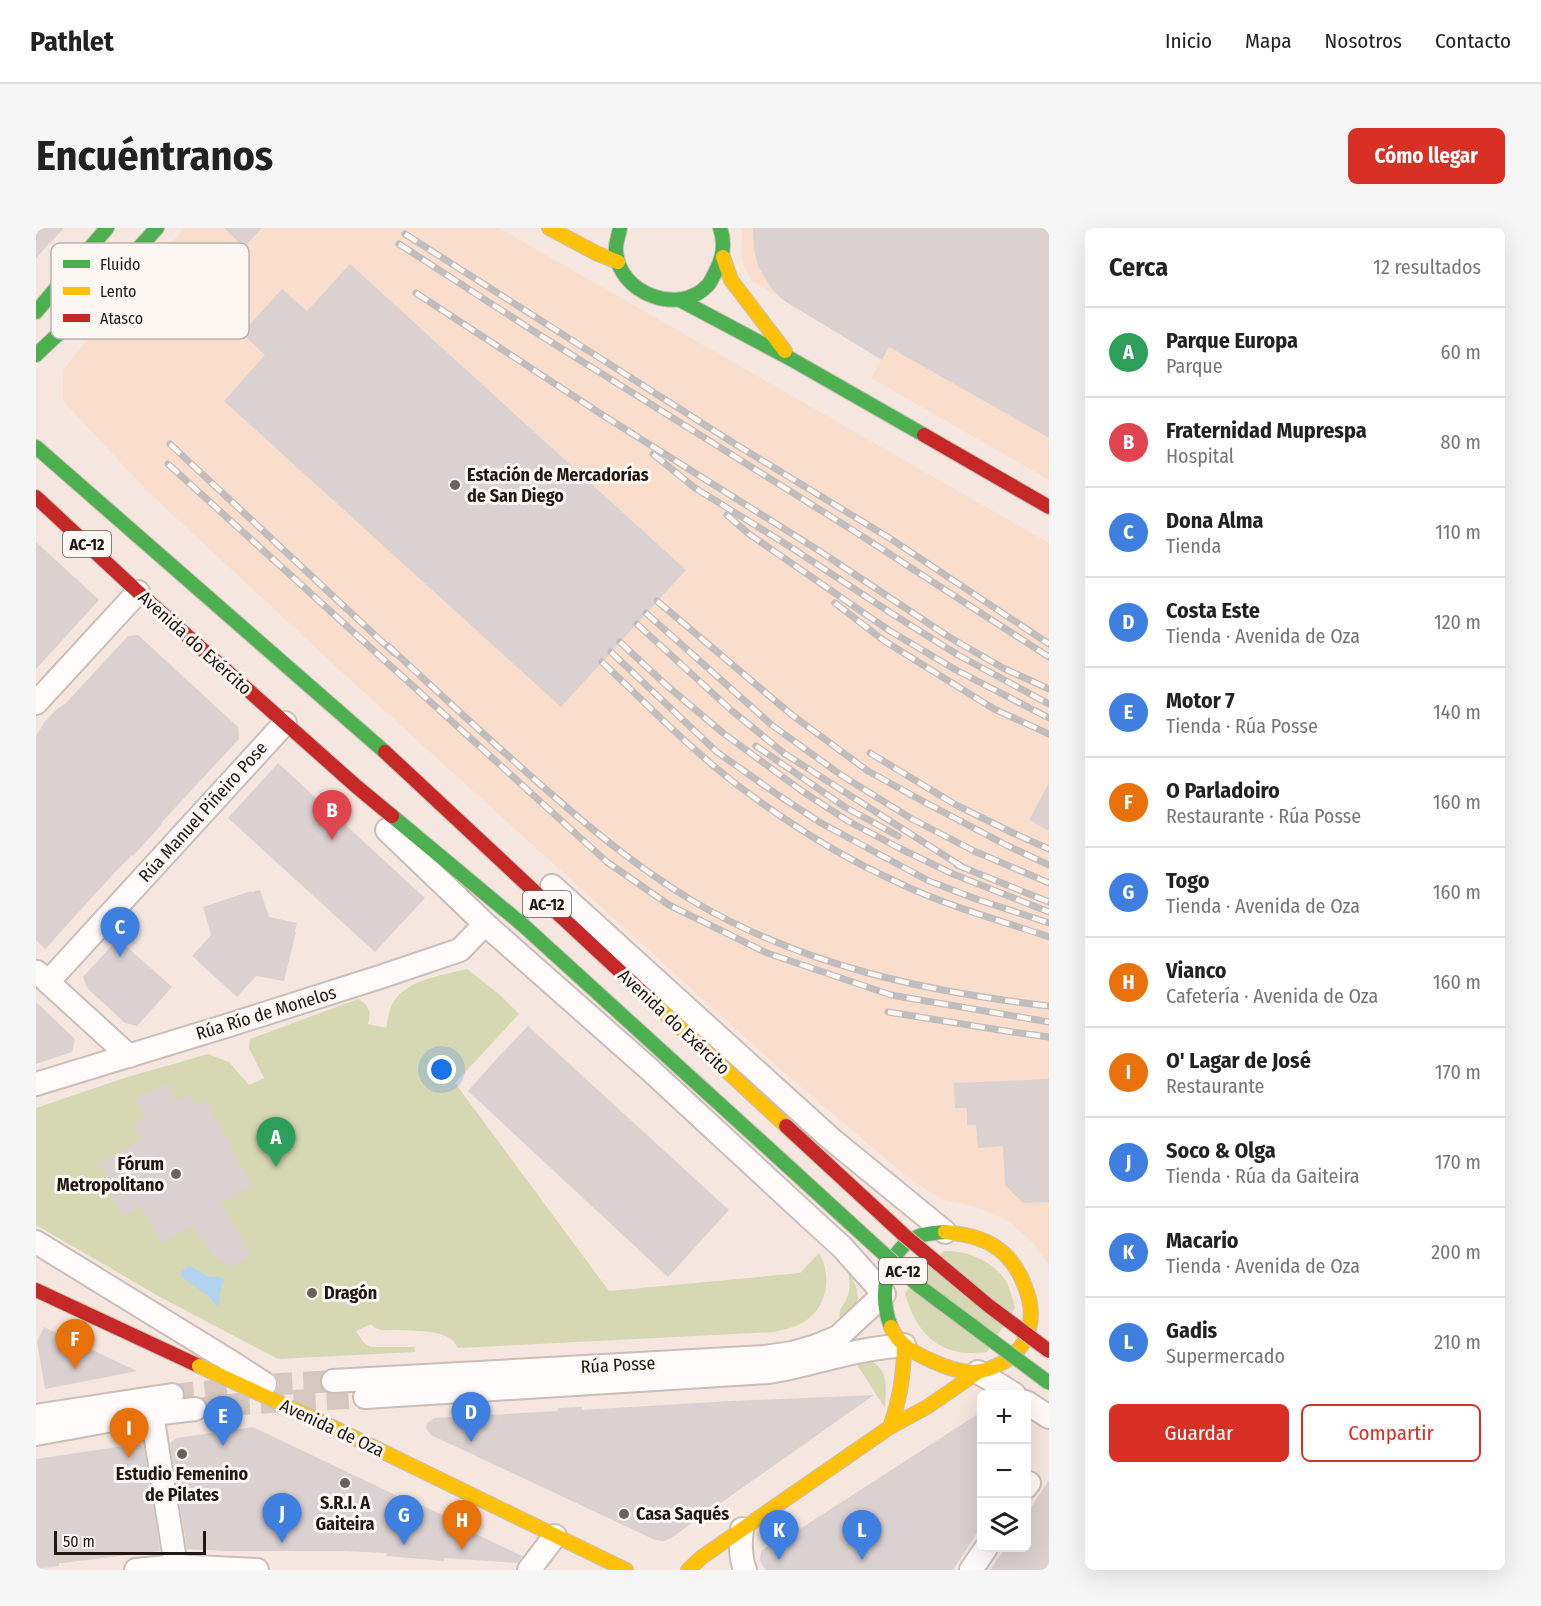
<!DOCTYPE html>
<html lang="es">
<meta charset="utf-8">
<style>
body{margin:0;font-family:"Fira Sans Condensed",sans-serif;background:#f6f6f6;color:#222}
.controls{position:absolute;right:18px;bottom:18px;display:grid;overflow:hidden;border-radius:9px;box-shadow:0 6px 24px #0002}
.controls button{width:54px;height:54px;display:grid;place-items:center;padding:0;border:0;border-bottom:2px solid #e0e0e0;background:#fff;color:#222;font:30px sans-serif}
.scale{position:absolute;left:18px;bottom:15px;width:152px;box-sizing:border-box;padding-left:6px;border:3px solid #221812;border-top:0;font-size:16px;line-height:21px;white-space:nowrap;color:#221812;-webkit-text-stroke:4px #fdf7f3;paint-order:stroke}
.you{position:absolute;left:406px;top:842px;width:21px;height:21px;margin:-15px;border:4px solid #fff;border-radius:50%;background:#1a73e8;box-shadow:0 0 0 9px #1a73e833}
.badge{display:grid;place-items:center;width:39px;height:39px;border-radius:50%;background:#d93025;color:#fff;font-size:20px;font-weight:700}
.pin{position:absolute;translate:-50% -50px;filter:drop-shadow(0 2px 3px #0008)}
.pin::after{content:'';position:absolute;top:32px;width:21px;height:18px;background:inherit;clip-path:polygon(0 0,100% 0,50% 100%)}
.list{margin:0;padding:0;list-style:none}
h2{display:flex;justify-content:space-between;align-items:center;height:78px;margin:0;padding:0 24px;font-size:26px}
h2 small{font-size:20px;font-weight:400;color:#767676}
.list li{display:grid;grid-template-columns:39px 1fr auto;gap:18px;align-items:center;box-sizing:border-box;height:90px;padding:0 24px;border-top:2px solid #e0e0e0}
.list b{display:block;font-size:22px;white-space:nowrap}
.list p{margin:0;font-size:20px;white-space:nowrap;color:#767676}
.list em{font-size:20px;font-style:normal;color:#767676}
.actions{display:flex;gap:12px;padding:18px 24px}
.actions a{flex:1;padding:14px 0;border:2px solid #d93025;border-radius:9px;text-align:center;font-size:21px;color:#d93025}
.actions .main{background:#d93025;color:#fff}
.icon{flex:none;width:33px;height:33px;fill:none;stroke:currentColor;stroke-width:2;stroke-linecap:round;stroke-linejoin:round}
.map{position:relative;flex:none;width:1013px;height:1342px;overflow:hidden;border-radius:9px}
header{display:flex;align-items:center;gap:36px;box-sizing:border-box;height:84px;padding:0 30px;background:#fff;border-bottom:2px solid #e0e0e0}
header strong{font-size:28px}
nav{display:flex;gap:33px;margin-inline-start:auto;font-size:21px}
.intro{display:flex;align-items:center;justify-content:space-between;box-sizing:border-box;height:144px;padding:0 36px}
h1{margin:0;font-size:42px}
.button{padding:15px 27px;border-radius:9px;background:#d93025;color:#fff;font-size:21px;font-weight:700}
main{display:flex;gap:36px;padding:0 36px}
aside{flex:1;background:#fff;border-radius:9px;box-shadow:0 6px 24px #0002}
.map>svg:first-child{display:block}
.built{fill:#f9dece}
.green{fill:#d6d8b4}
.water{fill:#b3d3f0}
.building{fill:#dcd1d1}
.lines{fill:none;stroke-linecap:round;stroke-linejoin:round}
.street-tunnel{stroke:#d5c8c0;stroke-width:22;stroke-dasharray:22 11;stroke-linecap:butt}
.street-casing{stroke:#cabeb7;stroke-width:26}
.fast-casing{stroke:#cabeb7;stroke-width:16}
.slow-casing{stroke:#cabeb7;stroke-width:16}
.jam-casing{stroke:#cabeb7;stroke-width:16}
.street{stroke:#fefbfa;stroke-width:22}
.fast{stroke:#4caf50;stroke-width:14}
.slow{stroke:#ffc107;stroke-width:14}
.jam{stroke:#c62828;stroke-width:14}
.rail-casing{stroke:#c1bdbc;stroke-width:7}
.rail{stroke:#fdf7f3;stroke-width:4.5;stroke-dasharray:14;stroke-linecap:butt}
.street-bridge-casing{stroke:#cabeb7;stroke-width:26;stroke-linecap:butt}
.fast-bridge-casing{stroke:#cabeb7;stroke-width:16;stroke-linecap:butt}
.slow-bridge-casing{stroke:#cabeb7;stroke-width:16;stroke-linecap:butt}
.jam-bridge-casing{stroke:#cabeb7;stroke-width:16;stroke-linecap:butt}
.street-bridge{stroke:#fefbfa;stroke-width:22}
.fast-bridge{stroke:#4caf50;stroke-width:14}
.slow-bridge{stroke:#ffc107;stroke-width:14}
.jam-bridge{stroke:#c62828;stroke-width:14}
.poi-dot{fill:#6c605a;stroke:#fdf7f3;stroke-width:2}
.labels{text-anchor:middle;stroke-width:6;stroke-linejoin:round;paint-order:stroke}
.shield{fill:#fdf7f3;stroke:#645b56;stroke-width:1.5}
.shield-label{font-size:16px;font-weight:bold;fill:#221812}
.poi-label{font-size:18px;font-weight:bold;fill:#221812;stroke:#fdf7f3;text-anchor:start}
.street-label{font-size:18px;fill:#221812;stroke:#fdf7f3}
.key{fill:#fdf7f3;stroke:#bbb4b0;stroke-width:1.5}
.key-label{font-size:16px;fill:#221812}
</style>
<header>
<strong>Pathlet</strong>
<nav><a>Inicio</a><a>Mapa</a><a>Nosotros</a><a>Contacto</a></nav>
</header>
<div class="intro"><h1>Encuéntranos</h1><a class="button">Cómo llegar</a></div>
<main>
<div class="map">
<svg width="1013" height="1342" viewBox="0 0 1013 1342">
<rect width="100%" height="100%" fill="#f5e7df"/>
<g class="built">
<polygon points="149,0 463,0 1013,315 1013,1038 997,1015 971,992 940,979 905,971 875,952 745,842 310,448 112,264 27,173 27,142 87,67"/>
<polygon points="705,0 1013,0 1013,252 835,150 846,131 716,53 708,39 705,26 706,11"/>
</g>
<g class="green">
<path d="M431,741l33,26 19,19 -64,69 154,208 191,-18 19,-20c14,23 8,57 -17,70 -8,5 -18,6 -27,9l-317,16c-2,-2 -3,-6 -6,-8 -13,-12 -54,-9 -72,-10l-5,-2 -4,-4 -15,7 8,12 7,4h43l1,5 -137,7 -118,-62 -124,-72v-117l88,-30 84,-24 21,8 20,23 15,-7 -15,-30 1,-9 108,-40c11,7 14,12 10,25l18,4c2,-8 3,-20 8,-27 15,-22 49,-26 73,-32z"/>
<path d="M908,1023c23,-1 49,10 62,30 4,8 7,18 9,27l-28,44c-45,7 -71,-17 -82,-59z"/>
<path d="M812,1041c7,13 16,31 4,45 -3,4 -8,7 -11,10 -5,-18 3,-15 7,-29 3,-9 1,-18 0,-26z"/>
<path d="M830,1131c24,8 20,29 19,49l-31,-48z"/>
</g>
<path class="water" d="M154,1038l19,11h11l4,2c-2,7 -5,19 -5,26l-2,1 -7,-9 -5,-3 -23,-17 -1,-4 5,-6z"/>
<g class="building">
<polygon points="0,0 28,0 0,30"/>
<polygon points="188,0 226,0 208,19"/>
<polygon points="717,0 1013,0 1013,210 853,119 846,132 747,72 735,60 722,38 718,22"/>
<polygon points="314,36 650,342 525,479 188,173 229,127 206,105 246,61 271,83"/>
<polygon points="0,314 63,372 0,441"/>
<polygon points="102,407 202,499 203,511 125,595 126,596 97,628 96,627 81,642 9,721 0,712 0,508 10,492 21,481 30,475 92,408"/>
<polygon points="242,535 389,670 339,724 192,590"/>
<polygon points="1013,555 1013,603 993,592"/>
<polygon points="224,662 233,689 261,695 259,704 260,704 248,753 220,748 201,769 156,728 175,707 167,679 215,663 215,664"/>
<polygon points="82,711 136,759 101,798 89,795 74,781 51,760 47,749"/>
<polygon points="0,774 39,811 36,824 0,836"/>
<polygon points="492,798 693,982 632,1049 432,863 466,825"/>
<polygon points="1013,851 1013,974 987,975 969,957 967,918 942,920 940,897 931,897 931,880 919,880 918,855"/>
<polygon points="131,856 140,874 154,866 161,878 170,873 216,957 185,974 215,1028 195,1039 183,1032 175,1025 156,998 125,1015 105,978 87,988 73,964 78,961 64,935 106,912 97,897 110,891 100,872"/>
<polygon points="8,1099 71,1129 101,1143 9,1161 1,1113"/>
<polygon points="838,1167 635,1310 628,1313 619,1312 395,1207 391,1202 390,1199 391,1195 398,1190 522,1183 522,1180 546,1179 546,1182 694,1173"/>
<polygon points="945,1184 945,1299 917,1342 730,1342 726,1337 724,1332 725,1323 763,1299 764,1301"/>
<polygon points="217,1199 374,1274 375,1272 400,1284 424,1295 423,1298 486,1328 482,1335 408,1330 408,1333 350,1328 351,1325 307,1323 191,1323 151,1321 134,1215 140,1210"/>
<polygon points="101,1216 108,1219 124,1323 26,1335 23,1335 23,1338 0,1341 0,1231"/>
<polygon points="1013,1252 1013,1342 954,1342 969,1320 990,1320 990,1287"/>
</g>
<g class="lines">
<g class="street-tunnel">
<polyline points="136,1167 245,1156 297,1153"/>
<polyline points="159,1181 203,1176 329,1169"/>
</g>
<defs>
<g id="street">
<polyline points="0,475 102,364"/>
<polyline points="516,658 794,910 909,1004"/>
<polyline points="1,744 93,828"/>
<polyline points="12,754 249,495"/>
<polyline points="0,856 190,798 344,749 424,722 449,696"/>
<polyline points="0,1014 192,1132"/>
<polyline points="942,1144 978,1166"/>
<polyline points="297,1153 729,1129 756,1125 780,1118 802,1109 848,1066 806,1019 772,988 613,841 449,696 351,602"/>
<path d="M329,1169l404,-25c26,-4 48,-11 74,-17 20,-5 40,-8 61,-10"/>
<polyline points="990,1174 1013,1189"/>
<polyline points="116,1186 140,1338"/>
<polyline points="0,1188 136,1167"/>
<polyline points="0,1206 93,1189 159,1181"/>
<polyline points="990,1259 993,1255"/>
<path d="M706,1301c-2,14 -2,27 3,41"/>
<polyline points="100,1342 140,1338 221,1342"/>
<polyline points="493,1342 519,1308"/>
<polyline points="935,1342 950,1320"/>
</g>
<g id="fast">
<path d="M584,0c-1,7 -5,16 -4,23 2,42 63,66 92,34 3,-3 5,-9 7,-12 8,-15 11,-29 5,-45"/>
<polyline points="644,72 755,131 888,207"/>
<polyline points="0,84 71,0"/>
<polyline points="0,127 38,91 121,0"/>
<polyline points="0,219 349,524"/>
<polyline points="356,588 488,698 732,920"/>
<path d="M855,1099c-12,-30 -7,-75 26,-90 9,-4 19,-4 28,-5"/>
</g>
<g id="slow">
<polyline points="513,0 560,25 582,34"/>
<polyline points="687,29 695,52 749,123"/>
<polyline points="620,777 750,898"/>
<path d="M855,1099c8,19 24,26 41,34 13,6 26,11 40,11 11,0 21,-4 30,-9 30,-17 35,-49 22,-79 -6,-15 -14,-27 -27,-36 -15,-11 -34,-14 -52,-16"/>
<polyline points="290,1196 590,1342"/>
<path d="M854,1199c10,-27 14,-53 14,-82"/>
<polyline points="652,1342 666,1329 854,1199 891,1179 942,1144"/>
</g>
<g id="jam">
<polyline points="888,207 1013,279"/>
<polyline points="0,269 102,364 321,559 356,588"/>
<polyline points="349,524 620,777"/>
<polyline points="0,1062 163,1138"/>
</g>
</defs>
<use href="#street" class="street-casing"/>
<use href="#fast" class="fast-casing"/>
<use href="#slow" class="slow-casing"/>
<use href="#jam" class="jam-casing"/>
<use href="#street" class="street"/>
<use href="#fast" class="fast"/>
<use href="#slow" class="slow"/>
<use href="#jam" class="jam"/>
<defs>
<g id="rail">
<polyline points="369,6 699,216 855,311 1013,416"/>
<polyline points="363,16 499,104 818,303 1013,429"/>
<polyline points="380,65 565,186 785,324 913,409 967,440 1013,461"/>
<polyline points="134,216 358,425"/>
<polyline points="617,226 659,260 753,318 855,385 922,427 1013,476"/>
<polyline points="132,236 571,634 633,677 731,725 855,767 1013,794"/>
<polyline points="691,287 713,306 854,403 920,442 1013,490"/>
<polyline points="621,373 756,487 832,543 892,576 972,618 1013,637"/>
<polyline points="799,375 847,412 895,442 958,481 1013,506"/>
<polyline points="610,385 737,498 805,547 876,591 938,623 1013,655"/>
<polyline points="601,396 695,482 749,526 928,640"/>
<polyline points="584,414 630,457 687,505 766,563 812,593 863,620 917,646 1013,684"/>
<path d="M352,418c48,44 96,89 145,132 52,46 105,91 165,126 107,62 230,88 351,102"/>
<polyline points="575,424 681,524 742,567 785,595 893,653 940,671 1013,695"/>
<path d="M566,434c45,42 89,88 138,125 49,37 103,71 159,96 48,23 100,37 150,54"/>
<polyline points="720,518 809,579 862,608"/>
<polyline points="834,525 920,577 977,605 1013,621"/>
<polyline points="921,637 1013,674"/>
<polyline points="852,784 976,804 1013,809"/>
</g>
</defs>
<use href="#rail" class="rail-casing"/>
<use href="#rail" class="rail"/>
<defs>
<polyline id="street-bridge" points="192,1132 229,1156"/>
<polyline id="fast-bridge" points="732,920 883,1058 1013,1155"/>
<polyline id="slow-bridge" points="163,1138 290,1196"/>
<polyline id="jam-bridge" points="750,898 868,1007 953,1078 1013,1123"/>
</defs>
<use href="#street-bridge" class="street-bridge-casing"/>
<use href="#fast-bridge" class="fast-bridge-casing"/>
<use href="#slow-bridge" class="slow-bridge-casing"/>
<use href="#jam-bridge" class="jam-bridge-casing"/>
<use href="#street-bridge" class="street-bridge"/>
<use href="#fast-bridge" class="fast-bridge"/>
<use href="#slow-bridge" class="slow-bridge"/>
<use href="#jam-bridge" class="jam-bridge"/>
</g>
<g class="poi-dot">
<circle cx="419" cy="257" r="6"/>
<circle cx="140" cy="946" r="6"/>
<circle cx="276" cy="1065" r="6"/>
<circle cx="146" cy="1226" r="6"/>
<circle cx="309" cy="1255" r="6"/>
<circle cx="588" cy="1286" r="6"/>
</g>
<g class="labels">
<g class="shield">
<rect x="27" y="303" width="48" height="26" rx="4.5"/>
<rect x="487" y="663" width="48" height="26" rx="4.5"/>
<rect x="843" y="1030" width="48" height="26" rx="4.5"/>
</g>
<g class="shield-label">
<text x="51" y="322">AC-12</text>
<text x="511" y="682">AC-12</text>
<text x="867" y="1049">AC-12</text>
</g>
<g class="poi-label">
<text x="431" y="253">Estación de Mercadorías<tspan x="431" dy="21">de San Diego</tspan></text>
<text x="128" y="942" text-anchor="end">Fórum<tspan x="128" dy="21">Metropolitano</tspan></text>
<text x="288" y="1071">Dragón</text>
<text x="146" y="1252" text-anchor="middle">Estudio Femenino<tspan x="146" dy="21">de Pilates</tspan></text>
<text x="309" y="1281" text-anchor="middle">S.R.I. A<tspan x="309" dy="21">Gaiteira</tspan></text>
<text x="600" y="1292">Casa Saqués</text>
</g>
<g class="street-label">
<text transform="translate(159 415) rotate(42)" y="6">Avenida do Exército</text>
<text transform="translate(167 584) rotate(-48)" y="6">Rúa Manuel Piñeiro Pose</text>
<text transform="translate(230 785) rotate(-17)" y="6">Rúa Río de Monelos</text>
<text transform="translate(638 794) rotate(43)" y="6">Avenida do Exército</text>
<text transform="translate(582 1137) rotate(-3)" y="6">Rúa Posse</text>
<text transform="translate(296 1200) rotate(25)" y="6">Avenida de Oza</text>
</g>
</g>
<rect x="15" y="15" width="198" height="96" rx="9" class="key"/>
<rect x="27" y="32" width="27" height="8" fill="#4caf50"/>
<rect x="27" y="59" width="27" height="8" fill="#ffc107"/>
<rect x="27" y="86" width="27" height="8" fill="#c62828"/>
<g class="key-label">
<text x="64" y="42">Fluido</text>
<text x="64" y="69">Lento</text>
<text x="64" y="96">Atasco</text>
</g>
</svg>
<div class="controls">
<button>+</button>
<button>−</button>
<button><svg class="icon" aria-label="layers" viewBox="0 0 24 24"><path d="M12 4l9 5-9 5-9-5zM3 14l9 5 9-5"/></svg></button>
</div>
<div class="scale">50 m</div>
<div class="you"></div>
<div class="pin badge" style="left:240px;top:939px;background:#2e9e5b">A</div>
<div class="pin badge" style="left:296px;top:612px;background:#e0444e">B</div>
<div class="pin badge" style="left:84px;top:729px;background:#3f7fe0">C</div>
<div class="pin badge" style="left:435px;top:1214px;background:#3f7fe0">D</div>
<div class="pin badge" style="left:187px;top:1218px;background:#3f7fe0">E</div>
<div class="pin badge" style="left:39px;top:1141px;background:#e8710a">F</div>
<div class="pin badge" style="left:368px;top:1317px;background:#3f7fe0">G</div>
<div class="pin badge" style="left:426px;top:1322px;background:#e8710a">H</div>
<div class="pin badge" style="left:93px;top:1230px;background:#e8710a">I</div>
<div class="pin badge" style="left:246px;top:1315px;background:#3f7fe0">J</div>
<div class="pin badge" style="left:743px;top:1332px;background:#3f7fe0">K</div>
<div class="pin badge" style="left:826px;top:1332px;background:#3f7fe0">L</div>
</div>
<aside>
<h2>Cerca<small>12 resultados</small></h2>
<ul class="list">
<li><span class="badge" style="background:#2e9e5b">A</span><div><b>Parque Europa</b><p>Parque</p></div><em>60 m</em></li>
<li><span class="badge" style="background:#e0444e">B</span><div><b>Fraternidad Muprespa</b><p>Hospital</p></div><em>80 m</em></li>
<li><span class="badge" style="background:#3f7fe0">C</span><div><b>Dona Alma</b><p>Tienda</p></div><em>110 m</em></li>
<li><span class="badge" style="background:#3f7fe0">D</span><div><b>Costa Este</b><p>Tienda · Avenida de Oza</p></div><em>120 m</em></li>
<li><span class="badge" style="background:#3f7fe0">E</span><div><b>Motor 7</b><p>Tienda · Rúa Posse</p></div><em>140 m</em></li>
<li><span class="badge" style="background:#e8710a">F</span><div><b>O Parladoiro</b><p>Restaurante · Rúa Posse</p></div><em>160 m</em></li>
<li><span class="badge" style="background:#3f7fe0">G</span><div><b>Togo</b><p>Tienda · Avenida de Oza</p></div><em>160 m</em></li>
<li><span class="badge" style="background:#e8710a">H</span><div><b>Vianco</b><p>Cafetería · Avenida de Oza</p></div><em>160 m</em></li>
<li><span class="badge" style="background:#e8710a">I</span><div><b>O' Lagar de José</b><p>Restaurante</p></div><em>170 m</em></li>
<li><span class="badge" style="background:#3f7fe0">J</span><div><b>Soco &amp; Olga</b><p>Tienda · Rúa da Gaiteira</p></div><em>170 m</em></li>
<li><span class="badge" style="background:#3f7fe0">K</span><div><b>Macario</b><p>Tienda · Avenida de Oza</p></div><em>200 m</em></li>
<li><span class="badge" style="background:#3f7fe0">L</span><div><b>Gadis</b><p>Supermercado</p></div><em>210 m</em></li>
</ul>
<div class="actions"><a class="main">Guardar</a><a>Compartir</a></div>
</aside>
</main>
